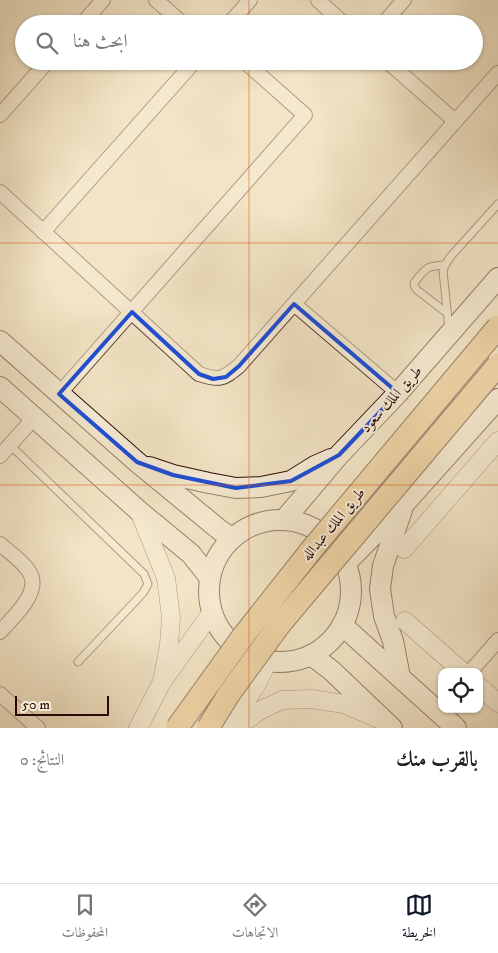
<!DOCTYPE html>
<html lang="ar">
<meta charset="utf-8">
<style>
body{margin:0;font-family:"IM FELL DW Pica",Amiri,serif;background:#f6f6f6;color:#202124;direction:rtl}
.controls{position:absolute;right:15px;bottom:15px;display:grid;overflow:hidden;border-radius:10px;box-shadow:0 1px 4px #0004}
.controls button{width:45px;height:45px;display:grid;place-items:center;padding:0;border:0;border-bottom:1px solid #e0e0e0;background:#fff;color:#202124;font:25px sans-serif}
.scale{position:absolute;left:15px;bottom:12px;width:94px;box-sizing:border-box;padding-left:5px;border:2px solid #2d0b02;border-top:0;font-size:14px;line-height:18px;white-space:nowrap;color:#2d0b02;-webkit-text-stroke:4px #f7edd9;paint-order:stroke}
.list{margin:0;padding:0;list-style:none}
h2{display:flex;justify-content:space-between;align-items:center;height:65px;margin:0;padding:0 20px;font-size:21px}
h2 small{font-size:16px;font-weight:400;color:#757577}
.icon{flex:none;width:28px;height:28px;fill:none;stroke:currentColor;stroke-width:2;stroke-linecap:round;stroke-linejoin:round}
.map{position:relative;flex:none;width:498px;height:728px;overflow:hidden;direction:ltr}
.search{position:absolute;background:#fff;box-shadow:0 1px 4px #0004;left:15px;right:15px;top:15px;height:55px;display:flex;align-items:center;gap:12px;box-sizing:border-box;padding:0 18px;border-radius:28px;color:#757577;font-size:19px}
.sheet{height:155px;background:#fff}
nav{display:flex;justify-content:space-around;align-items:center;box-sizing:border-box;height:70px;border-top:1px solid #e0e0e0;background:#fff;font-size:14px;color:#757577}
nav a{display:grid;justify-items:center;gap:2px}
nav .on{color:#111827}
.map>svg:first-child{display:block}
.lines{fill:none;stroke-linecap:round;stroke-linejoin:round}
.service-casing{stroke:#5e4133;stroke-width:9}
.minor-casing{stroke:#5e4133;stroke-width:16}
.tertiary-casing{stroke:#5e4133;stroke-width:19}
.secondary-casing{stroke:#2d0b02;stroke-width:22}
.service{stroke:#f7edd9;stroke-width:7}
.minor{stroke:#f7edd9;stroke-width:14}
.tertiary{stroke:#f7edd9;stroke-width:18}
.secondary{stroke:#f7edd9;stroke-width:20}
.primary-bridge-casing{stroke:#2d0b02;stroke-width:24;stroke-linecap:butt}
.primary-bridge{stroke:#e9c282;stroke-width:22}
.marked{fill:none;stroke:#1d4ed8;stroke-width:4;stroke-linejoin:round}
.grid{fill:none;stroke:#df550c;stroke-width:1;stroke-opacity:0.55}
.labels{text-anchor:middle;stroke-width:4;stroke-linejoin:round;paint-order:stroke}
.street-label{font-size:15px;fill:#2d0b02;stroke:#f7edd9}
</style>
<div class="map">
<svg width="498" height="728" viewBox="0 0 498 728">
<rect width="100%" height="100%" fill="#f2e4c5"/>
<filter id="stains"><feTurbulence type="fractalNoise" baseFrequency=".004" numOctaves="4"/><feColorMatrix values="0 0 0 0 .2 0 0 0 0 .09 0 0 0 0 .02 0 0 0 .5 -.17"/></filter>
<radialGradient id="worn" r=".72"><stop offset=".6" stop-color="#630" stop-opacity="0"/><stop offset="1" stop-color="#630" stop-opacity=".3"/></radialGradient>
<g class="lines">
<defs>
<g id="service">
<path d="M445,265c-19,1 -19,3 -31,18l1,4 2,3 30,23"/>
<polyline points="449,329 443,271 445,265 451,256 498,204"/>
<polyline points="10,445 144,574 148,584 143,593 78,662"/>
</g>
<g id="minor">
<polyline points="156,0 183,24"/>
<polyline points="318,0 344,24"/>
<polyline points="82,24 103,0"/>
<polyline points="229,24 250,0"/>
<polyline points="383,24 404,0"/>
<polyline points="387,61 455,121"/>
<polyline points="0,115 48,61"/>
<path d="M0,192l199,182c21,7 24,5 40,-8l259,-293"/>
<polyline points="43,232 195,61"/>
<polyline points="294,304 398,393"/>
<polyline points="59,394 305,115 244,61"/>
<polyline points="0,456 34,418"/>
<path d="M0,544c9,8 21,16 28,26 16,21 -15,47 -28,62"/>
<polyline points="470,672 498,640"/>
<polyline points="0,694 38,728"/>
</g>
<g id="tertiary">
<polyline points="139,511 166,578 171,617 169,645 162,682"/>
<polyline points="404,549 498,441"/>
<polyline points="405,621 463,672"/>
<polyline points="479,686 498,703"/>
<polyline points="138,728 162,682 212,612"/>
<polyline points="229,728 257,684 268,661"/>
<polyline points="236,728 259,711 282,700 311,699 344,704 381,720"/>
</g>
<g id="secondary">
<polyline points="0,341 137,462 221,531 232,538"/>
<polyline points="0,387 139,511 191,554 210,578"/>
<polyline points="149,467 173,475 209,483 236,488 261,487 291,481 315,466 331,459"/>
<circle cx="280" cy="591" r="71"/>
<polyline points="284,520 339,455 398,393 498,278"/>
<polyline points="345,564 405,503 498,399"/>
<polyline points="342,625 456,728"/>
<polyline points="311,655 331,670 392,728"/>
<polyline points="400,677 393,641 384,616 380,589 383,566 402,510"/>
</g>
</defs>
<use href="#service" class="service-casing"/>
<use href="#minor" class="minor-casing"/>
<use href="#tertiary" class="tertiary-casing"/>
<use href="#secondary" class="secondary-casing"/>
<use href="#service" class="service"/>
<use href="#minor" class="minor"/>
<use href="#tertiary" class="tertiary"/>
<use href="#secondary" class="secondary"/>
<defs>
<g id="primary-bridge">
<polyline points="177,728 244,635 312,549 498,327"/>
<polyline points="208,728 229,694 280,624 498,365"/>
</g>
</defs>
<use href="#primary-bridge" class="primary-bridge-casing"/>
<use href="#primary-bridge" class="primary-bridge"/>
</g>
<path d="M0 0H498V728H0ZM294,304l104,89 -59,62 -48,26 -55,7 -63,-13 -36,-13 -78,-68 73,-82 67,62 14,5 13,-2 13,-11z" fill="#f2e4c5" fill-opacity=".55" fill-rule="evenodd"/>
<path class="marked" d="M294,304l104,89 -59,62 -48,26 -55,7 -63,-13 -36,-13 -78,-68 73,-82 67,62 14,5 13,-2 13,-11z"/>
<path class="grid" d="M249,0v24M249,61v667M0,243h498M0,485h498"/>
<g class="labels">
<g class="street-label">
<text transform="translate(391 399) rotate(-48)" y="5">طريق الملك سعود</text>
<text transform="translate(333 524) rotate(-50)" y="5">طريق الملك عبدالله</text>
</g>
</g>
<rect width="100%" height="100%" filter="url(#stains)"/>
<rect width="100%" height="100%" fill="url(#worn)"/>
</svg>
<div class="controls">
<button><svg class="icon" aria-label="locate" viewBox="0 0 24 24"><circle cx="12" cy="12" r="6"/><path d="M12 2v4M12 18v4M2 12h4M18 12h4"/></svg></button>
</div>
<div class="scale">50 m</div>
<div class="search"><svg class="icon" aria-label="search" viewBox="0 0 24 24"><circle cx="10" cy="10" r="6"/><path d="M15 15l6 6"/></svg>ابحث هنا</div>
</div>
<section class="sheet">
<h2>بالقرب منك<small>النتائج: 0</small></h2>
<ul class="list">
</ul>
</section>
<nav>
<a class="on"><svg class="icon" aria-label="map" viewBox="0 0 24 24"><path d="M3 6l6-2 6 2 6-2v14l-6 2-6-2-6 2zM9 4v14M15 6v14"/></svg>الخريطة</a>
<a><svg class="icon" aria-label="directions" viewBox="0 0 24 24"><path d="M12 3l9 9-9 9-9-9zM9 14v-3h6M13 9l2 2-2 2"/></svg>الاتجاهات</a>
<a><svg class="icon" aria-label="saved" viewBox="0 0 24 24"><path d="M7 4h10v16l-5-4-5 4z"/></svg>المحفوظات</a>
</nav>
